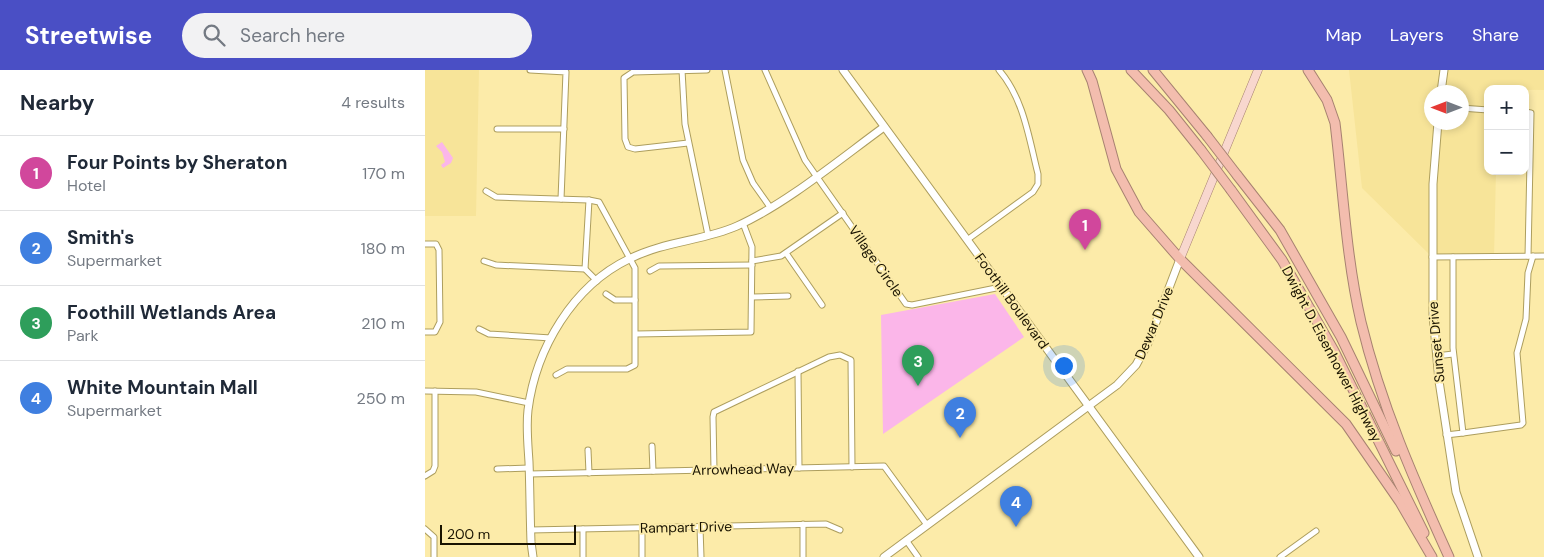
<!DOCTYPE html>
<meta charset="utf-8">
<style>
body{margin:0;font-family:"DM Sans",sans-serif;background:#f2f2f3;color:#1f2937}
.controls{position:absolute;right:15px;top:15px;display:grid;overflow:hidden;border-radius:10px;box-shadow:0 2px 8px #0003}
.controls button{width:45px;height:45px;display:grid;place-items:center;padding:0;border:0;border-bottom:1px solid #e0e1e3;background:#fff;color:#1f2937;font:25px sans-serif}
.compass{position:absolute;left:999px;top:15px;width:45px;height:45px;border-radius:50%;background:#fff;box-shadow:0 2px 8px #0003;rotate:270deg}
.scale{position:absolute;left:15px;bottom:12px;width:136px;box-sizing:border-box;padding-left:5px;border:2px solid #191300;border-top:0;font-size:14px;line-height:18px;white-space:nowrap;color:#191300;-webkit-text-stroke:4px #fceba9;paint-order:stroke}
.you{position:absolute;left:638px;top:295px;width:18px;height:18px;margin:-12px;border:4px solid #fff;border-radius:50%;background:#1a73e8;box-shadow:0 0 0 8px #1a73e833}
.badge{display:grid;place-items:center;width:32px;height:32px;border-radius:50%;background:#4a4fc5;color:#fff;font-size:16px;font-weight:700}
.pin{position:absolute;translate:-50% -41px;filter:drop-shadow(0 1px 2px #0008)}
.pin::after{content:'';position:absolute;top:26px;width:18px;height:15px;background:inherit;clip-path:polygon(0 0,100% 0,50% 100%)}
.list{margin:0;padding:0;list-style:none}
h2{display:flex;justify-content:space-between;align-items:center;height:65px;margin:0;padding:0 20px;font-size:21px}
h2 small{font-size:16px;font-weight:400;color:#747a83}
.list li{display:grid;grid-template-columns:32px 1fr auto;gap:15px;align-items:center;box-sizing:border-box;height:75px;padding:0 20px;border-top:1px solid #e0e1e3}
.list b{display:block;font-size:19px;white-space:nowrap}
.list p{margin:0;font-size:16px;white-space:nowrap;color:#747a83}
.list em{font-size:16px;font-style:normal;color:#747a83}
.icon{flex:none;width:28px;height:28px;fill:none;stroke:currentColor;stroke-width:2;stroke-linecap:round;stroke-linejoin:round}
.map{position:relative;flex:none;width:1119px;height:487px;overflow:hidden}
header{display:flex;align-items:center;gap:30px;box-sizing:border-box;height:70px;padding:0 25px;background:#4a4fc5;color:#fff}
header strong{font-size:24px}
nav{display:flex;gap:28px;margin-inline-start:auto;font-size:18px}
.search{width:350px;height:45px;background:#f2f2f3;display:flex;align-items:center;gap:12px;box-sizing:border-box;padding:0 18px;border-radius:28px;color:#747a83;font-size:19px}
main{display:flex}
aside{flex:1;background:#fff}
.map>svg:first-child{display:block}
.built{fill:#f7e499;fill-rule:evenodd}
.green{fill:#fbb6e9}
.lines{fill:none;stroke-linecap:round;stroke-linejoin:round}
.street-casing{stroke:#ad9e5e;stroke-width:7}
.secondary-casing{stroke:#ad9e5e;stroke-width:9}
.primary-casing{stroke:#a78271;stroke-width:9}
.highway-casing{stroke:#a78271;stroke-width:11}
.street{stroke:#fff;stroke-width:5}
.secondary{stroke:#fff;stroke-width:7}
.primary{stroke:#f8d7ce;stroke-width:8}
.highway{stroke:#f3bdae;stroke-width:9}
.highway-bridge-casing{stroke:#a78271;stroke-width:11;stroke-linecap:butt}
.highway-bridge{stroke:#f3bdae;stroke-width:9}
.labels{text-anchor:middle;stroke-width:4;stroke-linejoin:round;paint-order:stroke}
.street-label{font-size:14px;fill:#191300;stroke:#fceba9}
</style>
<header>
<strong>Streetwise</strong>
<div class="search"><svg class="icon" aria-label="search" viewBox="0 0 24 24"><circle cx="10" cy="10" r="6"/><path d="M15 15l6 6"/></svg>Search here</div>
<nav><a>Map</a><a>Layers</a><a>Share</a></nav>
</header>
<main>
<aside>
<h2>Nearby<small>4 results</small></h2>
<ul class="list">
<li><span class="badge" style="background:#d1479c">1</span><div><b>Four Points by Sheraton</b><p>Hotel</p></div><em>170 m</em></li>
<li><span class="badge" style="background:#3f7fe0">2</span><div><b>Smith's</b><p>Supermarket</p></div><em>180 m</em></li>
<li><span class="badge" style="background:#2e9e5b">3</span><div><b>Foothill Wetlands Area</b><p>Park</p></div><em>210 m</em></li>
<li><span class="badge" style="background:#3f7fe0">4</span><div><b>White Mountain Mall</b><p>Supermarket</p></div><em>250 m</em></li>
</ul>
</aside>
<div class="map">
<svg width="1119" height="487" viewBox="0 0 1119 487">
<rect width="100%" height="100%" fill="#fceba9"/>
<g class="built">
<polygon points="0,0 54,0 51,146 0,146"/>
<path d="M924,0h195v20l-56,-1v82h8l-2,86h-62l-70,-69zM1006,22h30v30h-30z"/>
</g>
<g class="green">
<polygon points="17,72 28,88 26,93 18,98 16,95 20,92 17,82 11,76"/>
<polygon points="570,224 599,267 458,364 456,245"/>
</g>
<g class="lines">
<defs>
<g id="street">
<polyline points="105,0 141,2 136,129"/>
<polyline points="257,0 260,54 283,165"/>
<polyline points="300,0 318,90 328,113 345,137"/>
<polyline points="340,0 380,90 481,234 487,235 576,217"/>
<polyline points="1036,38 1063,40"/>
<polyline points="1100,42 1106,43 1103,186"/>
<polyline points="72,59 139,59"/>
<polyline points="263,73 210,79 203,77 200,69 199,8 208,2 282,0"/>
<polyline points="61,121 71,127 164,130 174,132 210,198 210,295 202,299 142,299 131,305"/>
<path d="M542,170l66,-48 5,-8v-10c-9,-35 -14,-75 -39,-104"/>
<polyline points="0,174 11,174 14,180 15,252 10,262 0,262"/>
<polyline points="361,183 397,235"/>
<polyline points="1007,187 1119,186"/>
<polyline points="59,191 71,195 160,199 172,211"/>
<polyline points="327,191 356,186 418,143"/>
<polyline points="160,199 164,130"/>
<polyline points="225,201 234,196 327,195"/>
<polyline points="181,224 190,230 210,230"/>
<polyline points="327,227 363,226"/>
<polyline points="54,259 64,264 126,268"/>
<polyline points="211,264 326,262 327,177 318,153"/>
<polyline points="1011,286 1028,284"/>
<polyline points="373,301 374,398"/>
<polyline points="0,321 51,322 104,333"/>
<polyline points="1038,363 1096,355 1098,353 1092,283 1101,249 1103,203 1108,186"/>
<polyline points="1021,365 1038,363 1028,278 1028,187"/>
<polyline points="227,376 228,401"/>
<polyline points="163,380 164,403"/>
<polyline points="72,399 104,398"/>
<polyline points="289,400 288,347 289,342 404,287 415,285 426,290 427,397"/>
<polyline points="104,404 459,396 502,455"/>
<polyline points="0,406 8,401 10,396 10,321"/>
<polyline points="275,457 276,487"/>
<polyline points="217,458 217,487"/>
<polyline points="0,459 9,467 9,487"/>
<polyline points="158,459 158,487"/>
<polyline points="105,460 401,454 415,460"/>
<polyline points="481,470 493,487"/>
<polyline points="378,487 378,454"/>
<polyline points="855,487 891,461"/>
</g>
<g id="secondary">
<polyline points="418,0 774,487"/>
<polyline points="1016,22 1019,0"/>
<polyline points="1013,52 1008,114 1008,245 1014,311 1031,422 1053,487"/>
<path d="M108,487l-2,-15c-1,-27 -1,-53 -2,-80 -1,-17 -3,-35 -1,-52 8,-62 45,-124 101,-151 36,-18 74,-18 108,-33 49,-22 103,-67 147,-99"/>
<polyline points="459,487 692,315 711,295 723,273 755,189"/>
</g>
<polyline id="primary" points="755,189 833,0"/>
<g id="highway">
<polyline points="662,0 667,11 691,99 714,142 755,189 921,354 975,432 1007,487"/>
<polyline points="706,0 744,40 776,80"/>
<polyline points="728,0 782,66"/>
<path d="M883,0l19,30 8,23c8,66 11,134 26,199 20,83 53,158 88,235"/>
<polyline points="812,105 855,160 916,267 971,381"/>
<polyline points="806,120 857,190 909,281 999,463"/>
</g>
</defs>
<use href="#street" class="street-casing"/>
<use href="#secondary" class="secondary-casing"/>
<use href="#primary" class="primary-casing"/>
<use href="#highway" class="highway-casing"/>
<use href="#street" class="street"/>
<use href="#secondary" class="secondary"/>
<use href="#primary" class="primary"/>
<use href="#highway" class="highway"/>
<defs>
<g id="highway-bridge">
<polyline points="782,66 812,105"/>
<polyline points="776,80 806,120"/>
</g>
</defs>
<use href="#highway-bridge" class="highway-bridge-casing"/>
<use href="#highway-bridge" class="highway-bridge"/>
</g>
<g class="labels">
<g class="street-label">
<text transform="translate(451 191) rotate(55)" y="5">Village Circle</text>
<text transform="translate(587 231) rotate(54)" y="5">Foothill Boulevard</text>
<text transform="translate(729 253) rotate(-67)" y="5">Dewar Drive</text>
<text transform="translate(1011 272) rotate(-95)" y="5">Sunset Drive</text>
<text transform="translate(907 284) rotate(62)" y="5">Dwight D. Eisenhower Highway</text>
<text transform="translate(318 399) rotate(-1)" y="5">Arrowhead Way</text>
<text transform="translate(261 457) rotate(-1)" y="5">Rampart Drive</text>
</g>
</g>
</svg>
<div class="controls">
<button>+</button>
<button>−</button>
</div>
<svg class="compass" viewBox="-18 -18 36 36"><path d="M0-13l5 13h-10z" fill="#e53935"/><path d="M0 13l5-13h-10z" fill="#747a83"/></svg>
<div class="scale">200 m</div>
<div class="you"></div>
<div class="pin badge" style="left:660px;top:180px;background:#d1479c">1</div>
<div class="pin badge" style="left:535px;top:368px;background:#3f7fe0">2</div>
<div class="pin badge" style="left:493px;top:316px;background:#2e9e5b">3</div>
<div class="pin badge" style="left:591px;top:457px;background:#3f7fe0">4</div>
</div>
</main>
